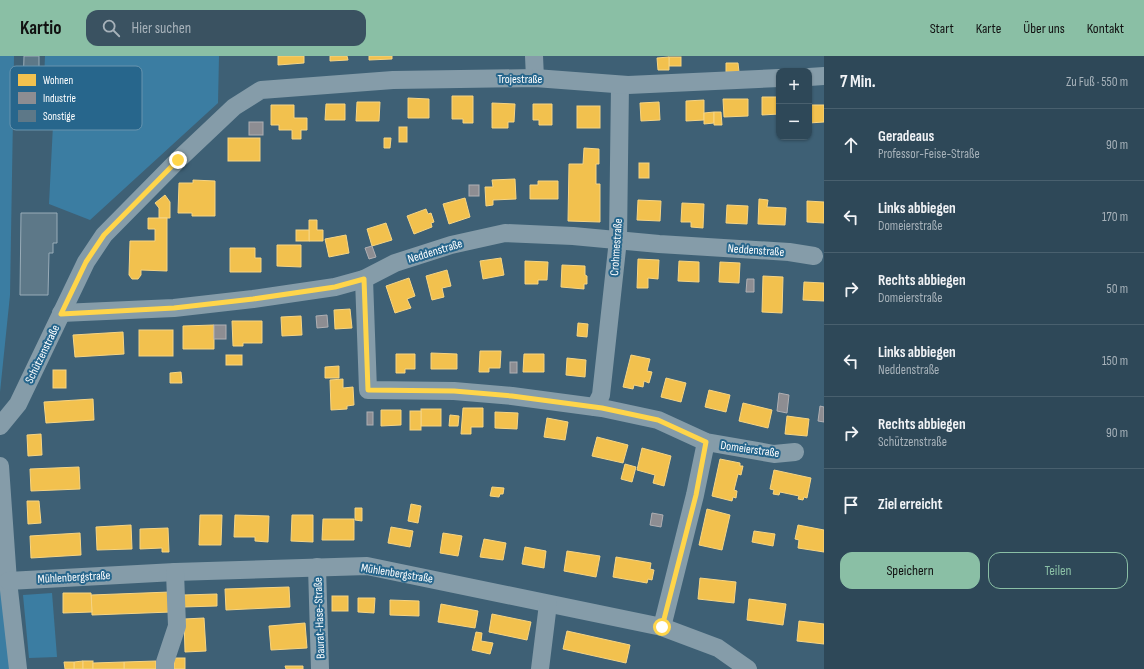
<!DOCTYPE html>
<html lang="de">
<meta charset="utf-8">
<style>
body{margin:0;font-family:"Sofia Sans Condensed",sans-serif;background:#3a5261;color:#f1f3f6}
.controls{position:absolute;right:12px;top:12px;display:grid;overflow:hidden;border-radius:8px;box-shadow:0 1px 3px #0004}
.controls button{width:36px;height:36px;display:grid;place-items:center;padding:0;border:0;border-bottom:1px solid #49606e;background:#2e4858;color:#f1f3f6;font:20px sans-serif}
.stop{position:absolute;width:12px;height:12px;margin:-9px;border:3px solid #ffd54a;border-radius:50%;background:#fff}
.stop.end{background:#ffd54a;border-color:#fff;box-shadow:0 1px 4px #0008}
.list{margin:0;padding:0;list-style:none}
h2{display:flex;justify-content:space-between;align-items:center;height:52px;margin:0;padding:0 16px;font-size:17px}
h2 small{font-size:13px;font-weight:400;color:#a7b2ba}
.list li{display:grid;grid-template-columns:26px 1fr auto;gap:12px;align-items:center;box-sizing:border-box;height:72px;padding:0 16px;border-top:1px solid #49606e}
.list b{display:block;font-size:15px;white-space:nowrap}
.list p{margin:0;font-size:13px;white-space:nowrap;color:#a7b2ba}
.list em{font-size:13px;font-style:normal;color:#a7b2ba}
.actions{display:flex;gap:8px;padding:12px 16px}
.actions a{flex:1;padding:9px 0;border:1px solid #8abfa5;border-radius:12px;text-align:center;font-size:14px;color:#8abfa5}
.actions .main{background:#8abfa5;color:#111}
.icon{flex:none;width:22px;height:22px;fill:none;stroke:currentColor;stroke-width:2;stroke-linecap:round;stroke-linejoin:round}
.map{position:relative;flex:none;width:824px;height:613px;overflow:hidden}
header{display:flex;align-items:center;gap:24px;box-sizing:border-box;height:56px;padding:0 20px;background:#8abfa5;color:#111}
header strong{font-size:19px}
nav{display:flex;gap:22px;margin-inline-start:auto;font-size:14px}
.search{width:280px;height:36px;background:#3a5261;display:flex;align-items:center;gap:10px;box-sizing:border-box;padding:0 14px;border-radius:12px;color:#a7b2ba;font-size:15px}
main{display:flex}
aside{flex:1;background:#2e4858}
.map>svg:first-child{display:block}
.green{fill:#3b7da2}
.homes{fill:#f2c14e;stroke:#f6d483}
.industry{fill:#8d8d92;stroke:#afafb3}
.building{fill:#5d7888;stroke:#99acb8}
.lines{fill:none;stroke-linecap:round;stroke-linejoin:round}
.minor{stroke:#859ca9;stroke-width:18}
.route{stroke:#ffd54a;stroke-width:5}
.labels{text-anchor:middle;stroke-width:4;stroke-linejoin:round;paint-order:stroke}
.street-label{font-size:12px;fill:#fff;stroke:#27668c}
.key{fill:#27668c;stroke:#6894ae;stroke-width:1}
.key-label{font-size:11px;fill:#fff}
</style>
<header>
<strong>Kartio</strong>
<div class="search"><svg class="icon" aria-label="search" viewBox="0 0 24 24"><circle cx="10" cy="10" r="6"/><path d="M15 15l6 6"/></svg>Hier suchen</div>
<nav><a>Start</a><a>Karte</a><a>Über uns</a><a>Kontakt</a></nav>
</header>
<main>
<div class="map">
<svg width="824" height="613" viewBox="0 0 824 613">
<rect width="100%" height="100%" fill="#3e6075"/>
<g class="green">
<polygon points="0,0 14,0 10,239 0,336"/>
<polygon points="45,0 219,0 218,47 90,164 49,148 54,49 43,48"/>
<polygon points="0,519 10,613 0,613"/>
<polygon points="52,537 57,601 29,602 23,539"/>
</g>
<g class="homes">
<polygon points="278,0 304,0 304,7 278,9"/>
<polygon points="330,0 347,0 348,4 330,5"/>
<polygon points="369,0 392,0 392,3 369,4"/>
<rect x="669" y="1" width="12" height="9"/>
<polygon points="669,1 669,14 658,14 657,2"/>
<polygon points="726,7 738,7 739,16 726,16"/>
<polygon points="452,40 473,40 473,67 463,67 463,63 452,63"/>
<polygon points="762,41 779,41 779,58 762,59"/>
<polygon points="408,42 429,43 429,62 408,62"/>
<polygon points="723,43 748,43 748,60 724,61"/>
<polygon points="704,44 704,64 686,65 686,45"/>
<polygon points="357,46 380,46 379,65 356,65"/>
<polygon points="659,46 660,64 641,65 640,47"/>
<polygon points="492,47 515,48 514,66 508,66 508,72 492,72"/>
<polygon points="326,48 345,48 345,64 325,64"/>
<polygon points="533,48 552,48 552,69 539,69 539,64 533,64"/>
<polygon points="271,49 294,49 294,62 307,62 307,74 301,74 301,83 292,83 292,74 279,74 279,69 271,69"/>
<polygon points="809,49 824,49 824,66 809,67"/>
<rect x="577" y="50" width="23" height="22"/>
<polygon points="714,56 714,67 704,68 704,57"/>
<polygon points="714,56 721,56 722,69 714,69"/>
<rect x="399" y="71" width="8" height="15"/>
<rect x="228" y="82" width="32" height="23"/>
<polygon points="384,82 391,82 390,92 384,92"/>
<polygon points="584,92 599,93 599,108 596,108 596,128 600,128 600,166 568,165 569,108 583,108"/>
<rect x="639" y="107" width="10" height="15"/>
<polygon points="515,123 516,143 493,144 493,149 486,150 485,131 493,131 492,124"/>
<polygon points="193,124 215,125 215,160 192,160 192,157 178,157 179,127 193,127"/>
<polygon points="538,125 558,125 558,143 530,143 530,129 538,129"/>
<polygon points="165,139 170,146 170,162 159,162 159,152 155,147"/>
<polygon points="465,142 470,161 449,168 443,148"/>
<polygon points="759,143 768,144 767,151 786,152 785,169 758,168"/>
<polygon points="638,144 661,145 660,165 637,164"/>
<polygon points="807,145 824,146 824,167 807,166"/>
<polygon points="682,147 704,148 703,172 691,171 691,166 681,166"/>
<polygon points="727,149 748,150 747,168 726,167"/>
<polygon points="426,153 428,158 431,157 434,166 431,167 432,171 414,178 407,160"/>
<polygon points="148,162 167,162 167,215 141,214 141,219 138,223 132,223 129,219 130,185 155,185 155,173 148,173"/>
<polygon points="309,164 317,164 317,174 323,174 323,185 309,185"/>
<polygon points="386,167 392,184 372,190 367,173"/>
<rect x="296" y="174" width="13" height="11"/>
<polygon points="346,179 349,197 329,201 325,183"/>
<polygon points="277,189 301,189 301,211 277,210"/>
<polygon points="230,192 255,192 255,202 261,202 261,216 230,216"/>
<polygon points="501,202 504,219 483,223 480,205"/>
<polygon points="638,203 659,204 658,223 648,222 648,232 637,232"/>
<polygon points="525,205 548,206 547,224 538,224 538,228 525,228"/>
<polygon points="679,205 699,206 699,226 678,225"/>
<polygon points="720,206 740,207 739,227 719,226"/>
<polygon points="562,209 585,210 585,219 587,220 587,228 584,228 584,233 561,231"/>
<polygon points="447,214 451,230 442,232 444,241 432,244 426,220"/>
<polygon points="763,220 783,221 782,257 762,256"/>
<polygon points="409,222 415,240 407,243 411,252 395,257 386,230"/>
<polygon points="804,226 824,227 824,245 803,244"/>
<polygon points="350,253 352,272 335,273 334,254"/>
<polygon points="301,260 302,279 282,280 281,261"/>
<polygon points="232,265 262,265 262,287 243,287 243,290 233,290"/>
<polygon points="578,267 588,268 587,281 577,280"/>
<polygon points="214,269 214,293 183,293 183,270"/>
<rect x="139" y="274" width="34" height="26"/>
<polygon points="123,276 124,298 75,301 73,279"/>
<polygon points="480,295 501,295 500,312 489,312 489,316 479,316"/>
<polygon points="431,297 457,298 457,313 431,313"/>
<polygon points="396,298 415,298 415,313 405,313 405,317 396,317"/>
<polygon points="524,298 544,298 544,316 523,316"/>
<rect x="226" y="299" width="16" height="10"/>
<polygon points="631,299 650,303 647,315 652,316 649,327 644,325 643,331 634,329 633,333 623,331"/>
<polygon points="567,302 586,304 585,321 566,319"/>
<polygon points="339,310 339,322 325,322 325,311"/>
<rect x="53" y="314" width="13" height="18"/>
<polygon points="181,316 182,327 170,327 170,317"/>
<polygon points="666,322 686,327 681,346 661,341"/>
<polygon points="343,323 343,332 353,331 354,349 347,350 347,353 331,354 330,324"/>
<polygon points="709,334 730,339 726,356 705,351"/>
<polygon points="93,343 94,364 46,367 44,346"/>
<polygon points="743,347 772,354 768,372 739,365"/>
<polygon points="463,352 483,352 483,371 471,371 471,378 461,378"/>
<rect x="421" y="353" width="20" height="17"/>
<polygon points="381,354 401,354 401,369 381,370"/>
<rect x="410" y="355" width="11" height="19"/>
<polygon points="495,356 518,357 517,373 495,372"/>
<polygon points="450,359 459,360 458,370 449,370"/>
<polygon points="787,360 809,363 807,380 785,378"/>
<polygon points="547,362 568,366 565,384 544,381"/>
<polygon points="41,378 42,399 28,400 27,379"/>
<polygon points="597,381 628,389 623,407 592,400"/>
<polygon points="642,392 671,400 664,430 653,427 655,419 637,414"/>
<polygon points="720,403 740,407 740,410 743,410 741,419 738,418 734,434 737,435 736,442 733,441 732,445 712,440"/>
<polygon points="625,408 636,411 632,426 621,423"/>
<polygon points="79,411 80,433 31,435 30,413"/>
<polygon points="774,414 811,422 807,442 804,441 803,444 798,443 799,440 780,436 779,439 773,438 774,434 770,433"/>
<polygon points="492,431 504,432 503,438 500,438 499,441 490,440"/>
<polygon points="27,445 39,445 41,467 28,468"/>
<polygon points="411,448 421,450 418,467 408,465"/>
<polygon points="355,452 362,452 362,465 355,464"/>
<polygon points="707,453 730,459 722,494 699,489"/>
<polygon points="200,459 222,459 221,489 199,489"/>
<polygon points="235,459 269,460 268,486 255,485 255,481 234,481"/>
<polygon points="292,459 313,459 313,486 291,485"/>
<polygon points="323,463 354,463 354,484 322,484"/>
<polygon points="131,469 132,493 97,494 96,471"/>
<polygon points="798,469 824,474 824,496 798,492 799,484 795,483"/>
<polygon points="391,471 413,475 410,491 388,487"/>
<polygon points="168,472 169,496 162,496 162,492 140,493 140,473"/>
<polygon points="754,475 775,478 773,490 752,486"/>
<polygon points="80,477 81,499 31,502 30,480"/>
<polygon points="443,477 462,480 458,500 440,497"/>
<polygon points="484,483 506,487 503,504 480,501"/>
<polygon points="525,491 546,495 544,512 522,508"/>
<polygon points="567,495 600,500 596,521 564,515"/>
<polygon points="616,501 651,507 650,513 654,514 652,524 648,523 647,527 613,521"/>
<polygon points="700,522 736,526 734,547 698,543"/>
<polygon points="289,531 290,551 226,554 225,533"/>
<polygon points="170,536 171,556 92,559 91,539"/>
<polygon points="63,537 91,537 92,556 63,557"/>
<polygon points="217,538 217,550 183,551 183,539"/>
<rect x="332" y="540" width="16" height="15"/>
<polygon points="358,542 375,542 374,557 358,556"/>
<polygon points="749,543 786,548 783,569 747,564"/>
<polygon points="390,544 419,545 419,560 390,559"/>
<polygon points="441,548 478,555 475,572 438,566"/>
<polygon points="492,558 531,566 527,584 489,576"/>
<polygon points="204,562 206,595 185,596 184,563"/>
<polygon points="799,565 824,568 824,588 797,585"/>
<polygon points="305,567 307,592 271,594 269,570"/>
<polygon points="567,575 630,589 626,607 563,593"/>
<polygon points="476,576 482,577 481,585 493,587 490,598 472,594"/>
<rect x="174" y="602" width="11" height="11"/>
<polygon points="83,605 83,613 74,613 74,606"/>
<rect x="83" y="605" width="10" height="8"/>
<polygon points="156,605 156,613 124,613 124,606"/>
<polygon points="64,606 74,606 74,613 65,613"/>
<polygon points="124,606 124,613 93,613 93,607"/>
<polygon points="285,610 303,610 303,613 286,613"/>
</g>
<g class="industry">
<rect x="249" y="66" width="14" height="13"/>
<rect x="469" y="129" width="10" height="11"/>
<polygon points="372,190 376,201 369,203 365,192"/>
<polygon points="747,223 754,223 754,236 746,236"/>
<polygon points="327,259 328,271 317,272 316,260"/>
<rect x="214" y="269" width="12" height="14"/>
<rect x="510" y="306" width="7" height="11"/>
<polygon points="779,337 789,339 787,357 777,355"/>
<polygon points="820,350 824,351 824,366 818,365"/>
<rect x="367" y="356" width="6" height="13"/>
<polygon points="652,457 663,459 661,471 650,469"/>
</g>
<g class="building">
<polygon points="24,0 39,0 39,33 23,33"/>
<polygon points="21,157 57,157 57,187 53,187 53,197 49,197 48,239 20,239"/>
</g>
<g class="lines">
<g class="minor">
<polyline points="534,0 535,22"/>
<polyline points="809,21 824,20"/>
<polyline points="364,223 368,334 454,335 512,340 602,352 658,364 706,386 774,398 795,396"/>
<polyline points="61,257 174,252 253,243 335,231 364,223 395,207 451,189 505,177 573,180 659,188 789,196 814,200"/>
<polyline points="595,351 601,339 618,184 620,29"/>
<polyline points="0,370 18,348 86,206 104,179 178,104 234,51 261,34 393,24 535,22 628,29 779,22"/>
<polyline points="0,410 8,525 18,613"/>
<polyline points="317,511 320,613"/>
<polyline points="8,525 175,516 367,510 662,571 718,592 748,613"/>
<polyline points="662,571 695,439 706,386"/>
<polyline points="165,613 165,606 177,570 175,516"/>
<polyline points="540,613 548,548"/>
</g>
</g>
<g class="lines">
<polyline class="route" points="178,104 104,179 86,206 61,258 174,252 253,243 335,231 364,223 368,334 454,335 512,340 602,352 658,364 706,386 696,439 662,571"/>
</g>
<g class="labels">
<g class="street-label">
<text x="520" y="27">Trojestraße</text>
<text transform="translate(616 191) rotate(-86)" y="4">Crohmestraße</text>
<text transform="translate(756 194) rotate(4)" y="4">Neddenstraße</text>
<text transform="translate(435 195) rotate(-17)" y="4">Neddenstraße</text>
<text transform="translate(42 298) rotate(-64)" y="4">Schützenstraße</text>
<text transform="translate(750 393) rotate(8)" y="4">Domeierstraße</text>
<text transform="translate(397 517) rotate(9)" y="4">Mühlenbergstraße</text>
<text transform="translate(74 521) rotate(-3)" y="4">Mühlenbergstraße</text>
<text transform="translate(319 562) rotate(-92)" y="4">Baurat-Hase-Straße</text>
</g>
</g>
<rect x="10" y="10" width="132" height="64" rx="6" class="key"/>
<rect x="18" y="18" width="18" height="12" fill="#f2c14e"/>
<rect x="18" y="36" width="18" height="12" fill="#8d8d92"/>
<rect x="18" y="54" width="18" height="12" fill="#5d7888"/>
<g class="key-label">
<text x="43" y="28">Wohnen</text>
<text x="43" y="46">Industrie</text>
<text x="43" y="64">Sonstige</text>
</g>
</svg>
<div class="controls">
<button>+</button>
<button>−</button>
</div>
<div class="stop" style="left:662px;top:571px"></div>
<div class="stop end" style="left:178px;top:104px"></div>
</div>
<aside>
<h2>7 Min.<small>Zu Fuß · 550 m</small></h2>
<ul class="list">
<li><svg class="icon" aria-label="ahead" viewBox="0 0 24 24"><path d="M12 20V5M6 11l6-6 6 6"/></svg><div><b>Geradeaus</b><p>Professor-Feise-Straße</p></div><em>90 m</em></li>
<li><svg class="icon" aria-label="left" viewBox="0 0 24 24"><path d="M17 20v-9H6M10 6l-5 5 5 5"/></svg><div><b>Links abbiegen</b><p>Domeierstraße</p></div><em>170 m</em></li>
<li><svg class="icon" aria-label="right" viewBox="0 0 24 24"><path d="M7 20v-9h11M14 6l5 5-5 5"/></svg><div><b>Rechts abbiegen</b><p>Domeierstraße</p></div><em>50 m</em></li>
<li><svg class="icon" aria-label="left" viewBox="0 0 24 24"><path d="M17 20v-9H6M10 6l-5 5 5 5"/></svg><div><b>Links abbiegen</b><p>Neddenstraße</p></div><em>150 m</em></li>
<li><svg class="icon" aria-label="right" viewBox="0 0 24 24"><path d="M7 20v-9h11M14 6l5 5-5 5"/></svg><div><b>Rechts abbiegen</b><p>Schützenstraße</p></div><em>90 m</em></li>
<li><svg class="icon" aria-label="arrive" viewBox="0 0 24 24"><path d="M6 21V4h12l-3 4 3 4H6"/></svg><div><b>Ziel erreicht</b></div></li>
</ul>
<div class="actions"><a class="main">Speichern</a><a>Teilen</a></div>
</aside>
</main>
